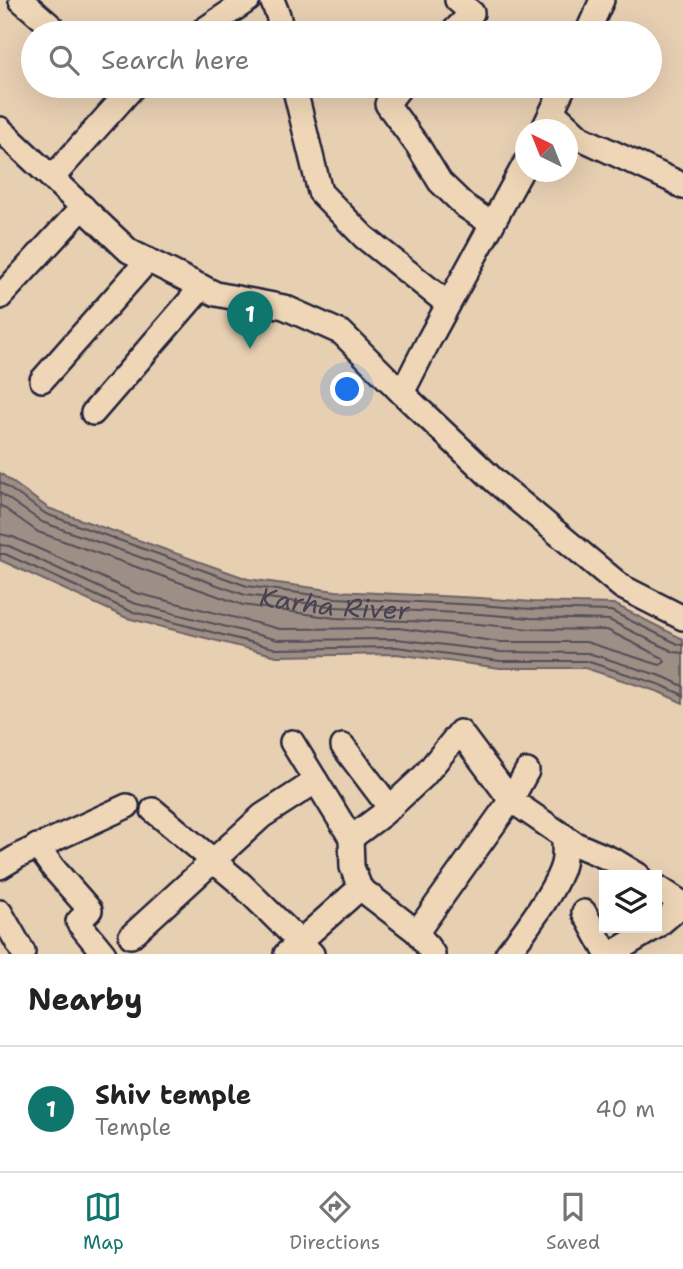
<!DOCTYPE html>
<style>
body{margin:0;font-family:"Shantell Sans",sans-serif;background:#f6f6f6;color:#222}
.controls{position:absolute;right:21px;bottom:21px;display:grid;overflow:hidden;border-radius:0px;box-shadow:0 7px 28px #0002}
.controls button{width:63px;height:63px;display:grid;place-items:center;padding:0;border:0;border-bottom:2px solid #e0e0e0;background:#fff;color:#222;font:35px sans-serif}
.compass{position:absolute;left:515px;top:119px;width:63px;height:63px;border-radius:50%;background:#fff;box-shadow:0 7px 28px #0002;rotate:317deg}
.you{position:absolute;left:348px;top:390px;width:24px;height:24px;margin:-18px;border:5px solid #fff;border-radius:50%;background:#1a73e8;box-shadow:0 0 0 10px #1a73e833}
.badge{display:grid;place-items:center;width:46px;height:46px;border-radius:50%;background:#0f766e;color:#fff;font-size:23px;font-weight:700}
.pin{position:absolute;translate:-50% -58px;filter:drop-shadow(0 2px 4px #0008)}
.pin::after{content:'';position:absolute;top:37px;width:24px;height:21px;background:inherit;clip-path:polygon(0 0,100% 0,50% 100%)}
.list{margin:0;padding:0;list-style:none}
h2{display:flex;justify-content:space-between;align-items:center;height:91px;margin:0;padding:0 28px;font-size:30px}
h2 small{font-size:23px;font-weight:400;color:#767676}
.list li{display:grid;grid-template-columns:46px 1fr auto;gap:21px;align-items:center;box-sizing:border-box;height:126px;padding:0 28px;border-top:2px solid #e0e0e0}
.list b{display:block;font-size:26px;white-space:nowrap}
.list p{margin:0;font-size:23px;white-space:nowrap;color:#767676}
.list em{font-size:23px;font-style:normal;color:#767676}
.icon{flex:none;width:38px;height:38px;fill:none;stroke:currentColor;stroke-width:2;stroke-linecap:round;stroke-linejoin:round}
.map{position:relative;flex:none;width:683px;height:954px;overflow:hidden}
.search{position:absolute;background:#fff;box-shadow:0 7px 28px #0002;left:21px;right:21px;top:21px;height:77px;display:flex;align-items:center;gap:18px;box-sizing:border-box;padding:0 24px;border-radius:38px;color:#767676;font-size:26px}
.sheet{height:217px;background:#fff}
nav{display:flex;justify-content:space-around;align-items:center;box-sizing:border-box;height:98px;border-top:2px solid #e0e0e0;background:#fff;font-size:19px;color:#767676}
nav a{display:grid;justify-items:center;gap:4px}
nav .on{color:#0f766e}
.map>svg:first-child{display:block}
.water{fill:#9e8f86;stroke:#6c6368;stroke-width:2}
.lines{fill:none;stroke-linecap:round;stroke-linejoin:round}
.shore{stroke:#544e59;stroke-width:2}
.minor-casing{stroke:#22223b;stroke-width:28}
.minor{stroke:#efd6b7;stroke-width:23}
.labels{text-anchor:middle;stroke-width:5;stroke-linejoin:round;paint-order:stroke}
.water-label{font-size:26px;font-style:italic;fill:#474352;stroke:#efd6b7}
</style>
<div class="map">
<svg width="683" height="954" viewBox="0 0 683 954">
<rect width="100%" height="100%" fill="#e7cfb2"/>
<filter id="ink" filterUnits="userSpaceOnUse"><feTurbulence type="fractalNoise" baseFrequency=".0143" numOctaves="2"/><feDisplacementMap in="SourceGraphic" scale="14" xChannelSelector="R" yChannelSelector="G"/><feConvolveMatrix kernelMatrix="1 2 1 2 8 2 1 2 1" color-interpolation-filters="sRGB"/></filter>
<g filter="url(#ink)">
<polygon class="water" points="0,473 48,508 248,579 336,591 480,598 532,602 614,604 683,639 683,703 659,692 585,668 500,668 396,654 277,656 127,618 0,560"/>
<g class="lines">
<g class="shore">
<polyline points="0,482 46,514 247,586 336,598 479,605 531,609 611,611 678,644 683,645"/>
<path id="s1" d="M0,493l42,29 203,73 91,12 143,7 52,4 78,2 65,32 9,1"/>
<polyline points="0,505 38,532 243,605 335,618 478,624 530,629 607,630 663,658 665,662 660,665 586,642 501,642 398,628 280,629 136,593 13,537 0,534"/>
<polyline points="0,545 9,546 133,603 278,640 397,639 501,652 588,653 664,677 683,686"/>
<polyline points="0,554 5,554 130,611 277,649 397,647 500,661 586,661 661,685 683,695"/>
</g>
<defs>
<g id="minor">
<polyline points="21,0 59,33"/>
<polyline points="272,0 278,15 282,33"/>
<polyline points="199,33 248,0"/>
<polyline points="452,33 472,13 457,0"/>
<polyline points="587,33 602,0"/>
<polyline points="294,86 320,192 364,237 448,304"/>
<polyline points="401,86 387,104 418,146 440,182 465,206 492,224"/>
<polyline points="553,112 581,138 676,182 683,187"/>
<polyline points="0,129 129,251 216,294 284,307 342,333 402,393"/>
<polyline points="543,130 564,86"/>
<polyline points="526,162 429,340 402,393 496,482 622,587 683,618"/>
<polyline points="52,178 134,86"/>
<polyline points="0,297 83,207"/>
<polyline points="42,380 148,260"/>
<polyline points="93,413 202,287"/>
<polyline points="292,742 351,838 352,867 360,888 417,932 433,954"/>
<polyline points="343,746 390,808"/>
<polyline points="153,810 241,884 312,954"/>
<polyline points="351,838 383,814 424,776 460,732 511,800 575,844 615,861 638,875"/>
<polyline points="37,846 54,869 90,910 78,922 104,954"/>
<polyline points="0,867 20,855 127,806"/>
<polyline points="657,887 683,904"/>
<polyline points="0,912 23,952"/>
<polyline points="584,912 607,954"/>
<polyline points="657,926 683,904"/>
<polyline points="417,932 511,800 527,771"/>
<polyline points="131,936 262,816 316,781"/>
<polyline points="286,954 360,888"/>
<path d="M507,954c16,-20 50,-66 56,-90 2,-8 1,-19 1,-28"/>
<polyline points="611,954 654,928"/>
</g>
</defs>
<use href="#minor" class="minor-casing"/>
<use href="#minor" class="minor"/>
</g>
</g>
<g class="labels">
<g class="water-label">
<text dy="9" stroke="none"><textPath href="#s1" startOffset="357">Karha River</textPath></text>
</g>
</g>
</svg>
<div class="controls">
<button><svg class="icon" aria-label="layers" viewBox="0 0 24 24"><path d="M12 4l9 5-9 5-9-5zM3 14l9 5 9-5"/></svg></button>
</div>
<svg class="compass" viewBox="-18 -18 36 36"><path d="M0-13l5 13h-10z" fill="#e53935"/><path d="M0 13l5-13h-10z" fill="#767676"/></svg>
<div class="you"></div>
<div class="pin badge" style="left:250px;top:349px">1</div>
<div class="search"><svg class="icon" aria-label="search" viewBox="0 0 24 24"><circle cx="10" cy="10" r="6"/><path d="M15 15l6 6"/></svg>Search here</div>
</div>
<section class="sheet">
<h2>Nearby<small></small></h2>
<ul class="list">
<li><span class="badge">1</span><div><b>Shiv temple</b><p>Temple</p></div><em>40 m</em></li>
</ul>
</section>
<nav>
<a class="on"><svg class="icon" aria-label="map" viewBox="0 0 24 24"><path d="M3 6l6-2 6 2 6-2v14l-6 2-6-2-6 2zM9 4v14M15 6v14"/></svg>Map</a>
<a><svg class="icon" aria-label="directions" viewBox="0 0 24 24"><path d="M12 3l9 9-9 9-9-9zM9 14v-3h6M13 9l2 2-2 2"/></svg>Directions</a>
<a><svg class="icon" aria-label="saved" viewBox="0 0 24 24"><path d="M7 4h10v16l-5-4-5 4z"/></svg>Saved</a>
</nav>
